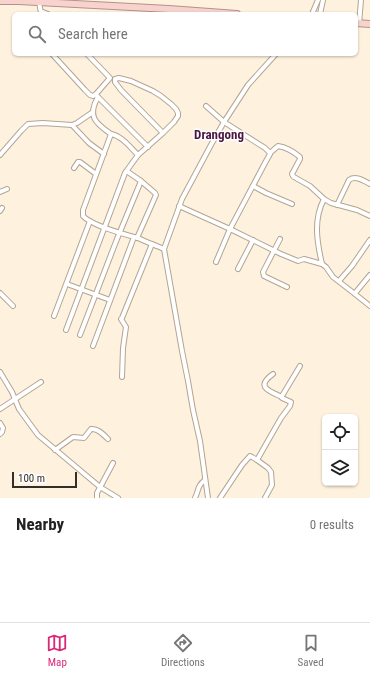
<!DOCTYPE html>
<style>
body{margin:0;font-family:"Roboto Condensed",sans-serif;background:#f6f6f6;color:#222}
.controls{position:absolute;right:12px;bottom:12px;display:grid;overflow:hidden;border-radius:6px;box-shadow:0 1px 3px #0004}
.controls button{width:36px;height:36px;display:grid;place-items:center;padding:0;border:0;border-bottom:1px solid #e0e0e0;background:#fff;color:#222;font:20px sans-serif}
.scale{position:absolute;left:12px;bottom:10px;width:65px;box-sizing:border-box;padding-left:4px;border:2px solid #332e27;border-top:0;font-size:11px;line-height:14px;white-space:nowrap;color:#332e27;-webkit-text-stroke:3px #fff;paint-order:stroke}
.list{margin:0;padding:0;list-style:none}
h2{display:flex;justify-content:space-between;align-items:center;height:52px;margin:0;padding:0 16px;font-size:17px}
h2 small{font-size:13px;font-weight:400;color:#767676}
.icon{flex:none;width:22px;height:22px;fill:none;stroke:currentColor;stroke-width:2;stroke-linecap:round;stroke-linejoin:round}
.map{position:relative;flex:none;width:370px;height:498px;overflow:hidden}
.search{position:absolute;background:#fff;box-shadow:0 1px 3px #0004;left:12px;right:12px;top:12px;height:44px;display:flex;align-items:center;gap:10px;box-sizing:border-box;padding:0 14px;border-radius:6px;color:#767676;font-size:15px}
.sheet{height:124px;background:#fff}
nav{display:flex;justify-content:space-around;align-items:center;box-sizing:border-box;height:56px;border-top:1px solid #e0e0e0;background:#fff;font-size:11px;color:#767676}
nav a{display:grid;justify-items:center;gap:2px}
nav .on{color:#db2777}
.map>svg:first-child{display:block}
.lines{fill:none;stroke-linecap:round;stroke-linejoin:round}
.minor-casing{stroke:#b2a594;stroke-width:6}
.trunk-casing{stroke:#b2928b;stroke-width:8}
.minor{stroke:#fff;stroke-width:4}
.trunk{stroke:#f8d3ce;stroke-width:6}
.labels{text-anchor:middle;stroke-width:3;stroke-linejoin:round;paint-order:stroke}
.quarter-label{font-size:13px;font-weight:bold;fill:#4c1642;stroke:#fff}
</style>
<div class="map">
<svg width="370" height="498" viewBox="0 0 370 498">
<rect width="100%" height="100%" fill="#fef1de"/>
<g class="lines">
<defs>
<g id="minor">
<polyline points="39,2 41,13"/>
<polyline points="40,14 43,12 48,14"/>
<polyline points="312,14 318,0"/>
<polyline points="320,14 323,0"/>
<polyline points="359,24 361,0"/>
<polyline points="52,54 85,90 90,95 93,96 96,94 110,78 87,54"/>
<polyline points="97,96 148,147"/>
<path d="M98,97c-11,19 -3,26 13,37l-28,76v6c9,10 41,18 55,22 8,4 17,7 26,11"/>
<polyline points="206,106 224,122 265,148 270,153"/>
<polyline points="72,125 77,123 93,112"/>
<path d="M111,134c11,2 19,13 27,21"/>
<polyline points="0,155 21,131 28,124 43,123 72,125 89,143 104,154"/>
<polyline points="74,168 78,162 80,162 96,174"/>
<polyline points="253,186 266,193 292,204"/>
<polyline points="0,192 7,189"/>
<path d="M337,205l12,-25c7,-5 15,1 21,4"/>
<polyline points="179,206 230,229 281,254 298,261 304,259 322,264 326,267 333,277 355,294"/>
<polyline points="0,211 2,208"/>
<polyline points="137,238 156,195 155,193 141,181"/>
<polyline points="280,239 263,272 264,276 287,287"/>
<path d="M216,262l14,-33 35,-66 5,-9v-1l8,-7c7,1 16,6 22,11v2l-8,15 1,2 1,1 16,9 14,13 7,4 26,7 13,6"/>
<path d="M322,264c-5,-22 -9,-44 2,-65"/>
<polyline points="238,269 253,240"/>
<polyline points="370,275 356,292 355,294 370,306"/>
<polyline points="339,281 352,266 370,240"/>
<polyline points="67,284 110,300"/>
<polyline points="0,293 13,306"/>
<polyline points="54,316 90,221"/>
<polyline points="66,330 125,173 138,155 163,133 174,122 178,116 178,113 176,109 171,104 161,96 153,91 131,81 119,78 115,79 115,82 121,90 163,133"/>
<polyline points="80,335 117,239 141,181 128,172 126,172"/>
<polyline points="93,346 134,237"/>
<polyline points="0,372 12,392 19,409 38,435 100,487 118,498"/>
<path d="M273,374c-18,13 -4,17 9,23"/>
<polyline points="122,377 123,348 126,327 121,319 122,318 152,244"/>
<polyline points="0,409 41,382"/>
<polyline points="0,423 3,428 2,432 0,434"/>
<path d="M55,450l18,-13 11,1 7,-9c7,-1 13,6 17,10"/>
<polyline points="257,460 281,418 290,406 291,402 282,398 282,396 300,366"/>
<polyline points="97,498 97,493 113,463"/>
<path d="M195,498c4,-8 2,-12 10,-18"/>
<polyline points="208,498 200,441 193,410 188,381 182,351 164,249 182,199 212,143 224,122 248,85 276,54"/>
<polyline points="220,498 242,465 250,456 252,457 257,460 268,468 271,472 272,485 265,498"/>
</g>
<g id="trunk">
<polyline points="0,1 19,1 169,9 237,14"/>
<polyline points="356,23 370,24"/>
</g>
</defs>
<use href="#minor" class="minor-casing"/>
<use href="#trunk" class="trunk-casing"/>
<use href="#minor" class="minor"/>
<use href="#trunk" class="trunk"/>
</g>
<g class="labels">
<g class="quarter-label">
<text x="219" y="139">Drangong</text>
</g>
</g>
</svg>
<div class="controls">
<button><svg class="icon" aria-label="locate" viewBox="0 0 24 24"><circle cx="12" cy="12" r="6"/><path d="M12 2v4M12 18v4M2 12h4M18 12h4"/></svg></button>
<button><svg class="icon" aria-label="layers" viewBox="0 0 24 24"><path d="M12 4l9 5-9 5-9-5zM3 14l9 5 9-5"/></svg></button>
</div>
<div class="scale">100 m</div>
<div class="search"><svg class="icon" aria-label="search" viewBox="0 0 24 24"><circle cx="10" cy="10" r="6"/><path d="M15 15l6 6"/></svg>Search here</div>
</div>
<section class="sheet">
<h2>Nearby<small>0 results</small></h2>
<ul class="list">
</ul>
</section>
<nav>
<a class="on"><svg class="icon" aria-label="map" viewBox="0 0 24 24"><path d="M3 6l6-2 6 2 6-2v14l-6 2-6-2-6 2zM9 4v14M15 6v14"/></svg>Map</a>
<a><svg class="icon" aria-label="directions" viewBox="0 0 24 24"><path d="M12 3l9 9-9 9-9-9zM9 14v-3h6M13 9l2 2-2 2"/></svg>Directions</a>
<a><svg class="icon" aria-label="saved" viewBox="0 0 24 24"><path d="M7 4h10v16l-5-4-5 4z"/></svg>Saved</a>
</nav>
